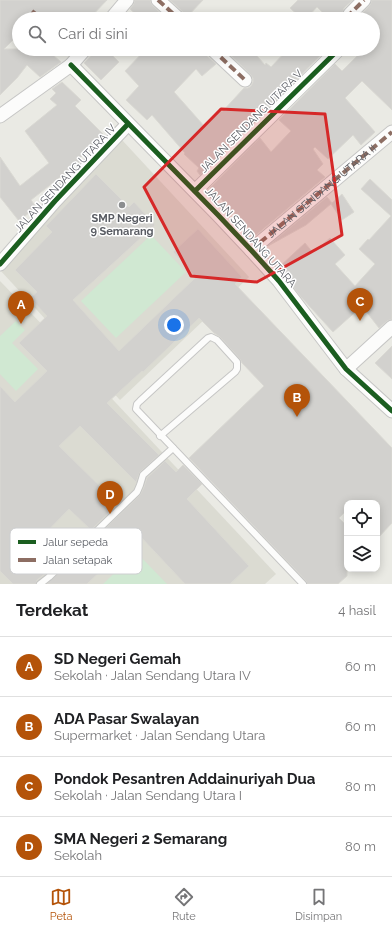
<!DOCTYPE html>
<html lang="id">
<meta charset="utf-8">
<style>
body{margin:0;font-family:Raleway,sans-serif;background:#f2f2f2;color:#202124}
.controls{position:absolute;right:12px;bottom:12px;display:grid;overflow:hidden;border-radius:8px;box-shadow:0 2px 10px #0003}
.controls button{width:36px;height:36px;display:grid;place-items:center;padding:0;border:0;border-bottom:1px solid #e0e0e0;background:#fff;color:#202124;font:20px sans-serif}
.you{position:absolute;left:174px;top:325px;width:14px;height:14px;margin:-10px;border:3px solid #fff;border-radius:50%;background:#1a73e8;box-shadow:0 0 0 6px #1a73e833}
.badge{display:grid;place-items:center;width:26px;height:26px;border-radius:50%;background:#b45309;color:#fff;font-size:13px;font-weight:700}
.pin{position:absolute;translate:-50% -33px;filter:drop-shadow(0 1px 2px #0008)}
.pin::after{content:'';position:absolute;top:21px;width:14px;height:12px;background:inherit;clip-path:polygon(0 0,100% 0,50% 100%)}
.list{margin:0;padding:0;list-style:none}
h2{display:flex;justify-content:space-between;align-items:center;height:52px;margin:0;padding:0 16px;font-size:17px}
h2 small{font-size:13px;font-weight:400;color:#757577}
.list li{display:grid;grid-template-columns:26px 1fr auto;gap:12px;align-items:center;box-sizing:border-box;height:60px;padding:0 16px;border-top:1px solid #e0e0e0}
.list b{display:block;font-size:15px;white-space:nowrap}
.list p{margin:0;font-size:13px;white-space:nowrap;color:#757577}
.list em{font-size:13px;font-style:normal;color:#757577}
.icon{flex:none;width:22px;height:22px;fill:none;stroke:currentColor;stroke-width:2;stroke-linecap:round;stroke-linejoin:round}
.map{position:relative;flex:none;width:392px;height:584px;overflow:hidden}
.search{position:absolute;background:#fff;box-shadow:0 2px 10px #0003;left:12px;right:12px;top:12px;height:44px;display:flex;align-items:center;gap:10px;box-sizing:border-box;padding:0 14px;border-radius:22px;color:#757577;font-size:15px}
.sheet{height:292px;background:#fff}
nav{display:flex;justify-content:space-around;align-items:center;box-sizing:border-box;height:56px;border-top:1px solid #e0e0e0;background:#fff;font-size:11px;color:#757577}
nav a{display:grid;justify-items:center;gap:2px}
nav .on{color:#b45309}
.map>svg:first-child{display:block}
.education{fill:#dbdbd2}
.green{fill:#d0e8d2}
.building{fill:#d2d1ce;stroke:#dad9d3}
.lines{fill:none;stroke-linecap:round;stroke-linejoin:round}
.lane-casing{stroke:#c6c6c5;stroke-width:8}
.street-casing{stroke:#c6c6c5;stroke-width:15}
.lane{stroke:#fcfcfb;stroke-width:6}
.street{stroke:#fcfcfb;stroke-width:13}
.quiet{stroke:#8d6e63;stroke-width:4;stroke-dasharray:8 4;stroke-linecap:butt}
.cycleway-casing{stroke:#fff;stroke-width:8}
.cycleway{stroke:#1b5e20;stroke-width:5}
.marked{fill:#d62828;fill-opacity:0.2;stroke:#d62828;stroke-width:3;stroke-linejoin:round}
.poi-dot{fill:#8c8e90;stroke:#fff;stroke-width:1.5}
.labels{text-anchor:middle;stroke-width:3;stroke-linejoin:round;paint-order:stroke}
.street-label{font-size:11px;fill:#595c63;stroke:#fff}
.poi-label{font-size:11px;font-weight:bold;fill:#595c63;stroke:#fff}
.key{fill:#fff;stroke:#cdced0;stroke-width:1}
.key-label{font-size:11px;fill:#595c63}
</style>
<div class="map">
<svg width="392" height="584" viewBox="0 0 392 584">
<rect width="100%" height="100%" fill="#eaeae4"/>
<g class="education">
<polygon points="122,140 249,277 120,400 0,270"/>
<polygon points="0,281 82,366 0,446"/>
<polygon points="87,372 276,574 265,584 0,584 0,454"/>
</g>
<g class="green">
<polygon points="151,235 186,272 116,338 81,301"/>
<polygon points="16,321 25,330 12,343 38,369 16,391 0,374 0,336"/>
<polygon points="136,552 167,584 103,584"/>
</g>
<g class="building">
<polygon points="0,0 107,0 89,19 19,19 19,34 4,49 57,49 53,55 61,62 40,77 27,65 17,78 0,95"/>
<polygon points="135,0 150,0 151,3 153,6 167,19 141,19 130,9 133,5"/>
<polygon points="170,0 203,0 187,17 184,13"/>
<polygon points="298,0 353,0 344,8 342,15 338,19 329,19 317,7 306,19 302,19 290,8"/>
<polygon points="372,0 392,0 392,110 362,81 345,98 375,132 361,145 353,135 328,159 315,147 313,149 323,164 317,170 325,177 256,235 210,188 260,138 271,152 291,131 279,120 335,64 342,71 364,49 373,49 373,19 357,19 370,5"/>
<polygon points="97,49 106,49 119,62 101,80 84,63"/>
<polygon points="146,49 204,49 206,55 216,64 202,76 196,69 174,92 205,127 220,110 222,112 244,88 248,88 251,86 253,82 253,78 250,74 224,49 251,49 265,65 266,63 271,67 288,49 321,49 324,52 200,175 197,171 199,168 184,154 185,153 152,115 147,120 126,100 139,86 125,71"/>
<polygon points="62,82 81,100 75,106 103,134 80,158 82,160 31,200 36,207 19,221 0,197 0,157 20,186 49,163 25,131 57,105 50,99 56,93 52,89"/>
<polygon points="96,174 129,207 134,202 155,225 73,300 119,351 196,277 173,252 198,229 242,277 235,284 392,448 392,523 377,539 377,503 347,503 347,510 339,518 347,526 347,576 338,584 307,584 306,581 189,458 264,386 242,363 240,359 220,337 214,333 199,318 143,372 142,371 107,403 159,455 140,472 136,482 80,426 59,446 118,504 91,530 69,509 31,548 51,569 37,580 36,584 13,584 0,571 0,386 15,402 47,371 19,343 47,316 30,298 37,292 15,270 52,232 46,226"/>
<polygon points="370,179 392,200 392,319 387,321 379,328 362,306 333,332 301,297 278,268 305,243 313,253 330,238 345,255 335,264 355,286 375,264 359,249 368,239 369,240 391,216 361,189"/>
<polygon points="342,194 354,212 342,220 331,204"/>
<polygon points="327,197 332,203 306,225 268,246"/>
<polygon points="392,346 392,379 375,363"/>
<polygon points="165,461 176,472 183,465 202,484 187,499 249,566 230,584 185,584 139,535 87,584 47,584 140,495 144,487 147,478"/>
</g>
<g class="lines">
<defs>
<g id="lane">
<polyline points="160,436 235,372 237,369 237,362 217,340 211,337 208,338 140,401 137,404 136,409 303,584"/>
<polyline points="40,584 49,577 137,492 140,485 143,475 173,448"/>
</g>
<g id="street">
<polyline points="158,0 179,19"/>
<polyline points="111,19 127,0"/>
<polyline points="349,19 350,14 364,0"/>
<polyline points="212,49 245,80"/>
<polyline points="71,65 218,215 251,250 279,281 346,369 392,411"/>
<polyline points="0,116 71,65 85,49"/>
<polyline points="195,191 339,49"/>
<path id="s1" d="M251,250l141,-118"/>
<polyline points="0,264 55,201 128,124"/>
<polyline points="346,369 392,327"/>
</g>
</defs>
<use href="#lane" class="lane-casing"/>
<use href="#street" class="street-casing"/>
<use href="#lane" class="lane"/>
<use href="#street" class="street"/>
<g class="quiet">
<polyline points="158,0 179,19"/>
<polyline points="32,11 42,19"/>
<polyline points="349,19 350,14 364,0"/>
<polyline points="80,49 83,51"/>
<polyline points="212,49 245,80"/>
<polyline points="251,250 392,132"/>
</g>
<defs>
<g id="cycleway">
<polyline points="71,65 218,215 251,250 279,281 346,369 392,411"/>
<polyline points="195,191 339,49"/>
<polyline points="0,264 55,201 128,124"/>
</g>
</defs>
<use href="#cycleway" class="cycleway-casing"/>
<use href="#cycleway" class="cycleway"/>
</g>
<path class="marked" d="M221,109l104,5 17,121 -85,47 -66,-6 -47,-89z"/>
<circle class="poi-dot" cx="122" cy="205" r="4"/>
<g class="labels">
<g class="street-label">
<text transform="translate(251 121) rotate(-45)" y="4">JALAN SENDANG UTARA V</text>
<text transform="translate(65 178) rotate(-47)" y="4">JALAN SENDANG UTARA IV</text>
<text dy="4" stroke="none"><textPath href="#s1" startOffset="92">JALAN SENDANG UTARA II</textPath></text>
<text transform="translate(251 237) rotate(48)" y="4">JALAN SENDANG UTARA</text>
</g>
<g class="poi-label">
<text x="122" y="222">SMP Negeri<tspan x="122" dy="13">9 Semarang</tspan></text>
</g>
</g>
<rect x="10" y="528" width="132" height="46" rx="6" class="key"/>
<rect x="18" y="540" width="18" height="4" fill="#1b5e20"/>
<rect x="18" y="558" width="18" height="4" fill="#8d6e63"/>
<g class="key-label">
<text x="43" y="546">Jalur sepeda</text>
<text x="43" y="564">Jalan setapak</text>
</g>
</svg>
<div class="controls">
<button><svg class="icon" aria-label="locate" viewBox="0 0 24 24"><circle cx="12" cy="12" r="6"/><path d="M12 2v4M12 18v4M2 12h4M18 12h4"/></svg></button>
<button><svg class="icon" aria-label="layers" viewBox="0 0 24 24"><path d="M12 4l9 5-9 5-9-5zM3 14l9 5 9-5"/></svg></button>
</div>
<div class="you"></div>
<div class="pin badge" style="left:21px;top:324px">A</div>
<div class="pin badge" style="left:297px;top:417px">B</div>
<div class="pin badge" style="left:360px;top:321px">C</div>
<div class="pin badge" style="left:110px;top:514px">D</div>
<div class="search"><svg class="icon" aria-label="search" viewBox="0 0 24 24"><circle cx="10" cy="10" r="6"/><path d="M15 15l6 6"/></svg>Cari di sini</div>
</div>
<section class="sheet">
<h2>Terdekat<small>4 hasil</small></h2>
<ul class="list">
<li><span class="badge">A</span><div><b>SD Negeri Gemah</b><p>Sekolah · Jalan Sendang Utara IV</p></div><em>60 m</em></li>
<li><span class="badge">B</span><div><b>ADA Pasar Swalayan</b><p>Supermarket · Jalan Sendang Utara</p></div><em>60 m</em></li>
<li><span class="badge">C</span><div><b>Pondok Pesantren Addainuriyah Dua</b><p>Sekolah · Jalan Sendang Utara I</p></div><em>80 m</em></li>
<li><span class="badge">D</span><div><b>SMA Negeri 2 Semarang</b><p>Sekolah</p></div><em>80 m</em></li>
</ul>
</section>
<nav>
<a class="on"><svg class="icon" aria-label="map" viewBox="0 0 24 24"><path d="M3 6l6-2 6 2 6-2v14l-6 2-6-2-6 2zM9 4v14M15 6v14"/></svg>Peta</a>
<a><svg class="icon" aria-label="directions" viewBox="0 0 24 24"><path d="M12 3l9 9-9 9-9-9zM9 14v-3h6M13 9l2 2-2 2"/></svg>Rute</a>
<a><svg class="icon" aria-label="saved" viewBox="0 0 24 24"><path d="M7 4h10v16l-5-4-5 4z"/></svg>Disimpan</a>
</nav>
